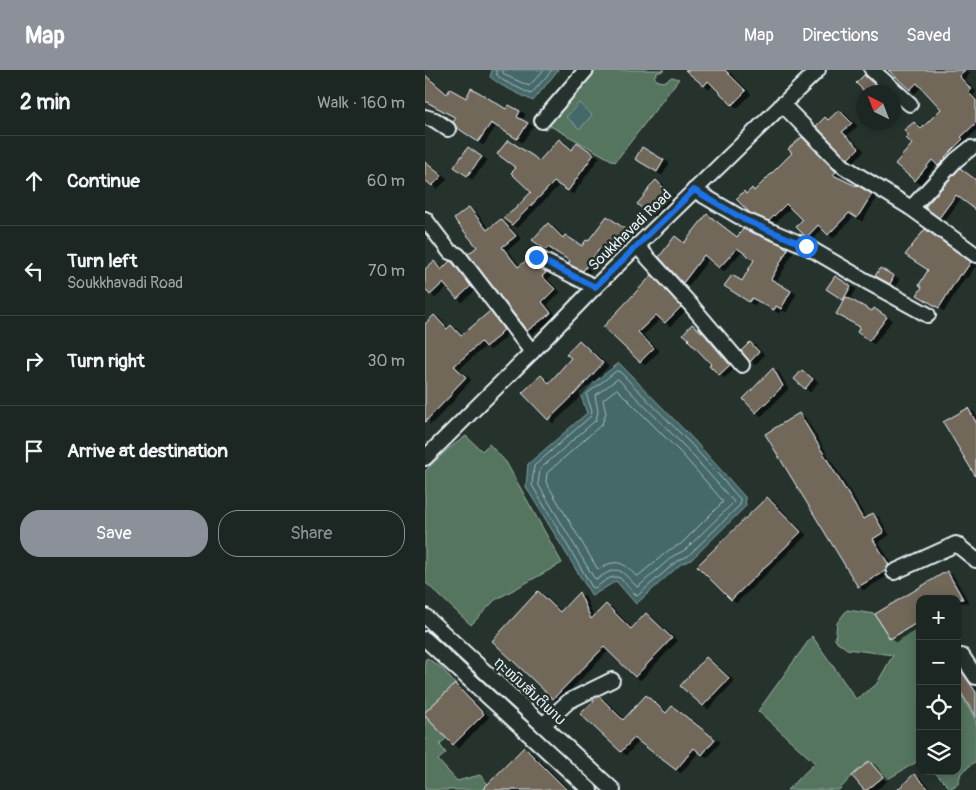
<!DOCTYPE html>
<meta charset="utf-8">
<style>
body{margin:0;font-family:Pangolin,"Noto Sans Lao",sans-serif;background:#252e2a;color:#f1f3f6}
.controls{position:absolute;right:15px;bottom:15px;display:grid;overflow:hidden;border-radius:10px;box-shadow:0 2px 12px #0003}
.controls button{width:45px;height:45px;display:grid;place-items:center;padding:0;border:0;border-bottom:1px solid #3a4340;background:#1c2622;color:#f1f3f6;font:25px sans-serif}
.compass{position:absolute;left:431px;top:15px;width:45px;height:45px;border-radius:50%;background:#1c2622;box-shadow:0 2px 12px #0003;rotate:318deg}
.stop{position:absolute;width:15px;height:15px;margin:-11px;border:4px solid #1a73e8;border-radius:50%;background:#fff}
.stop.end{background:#1a73e8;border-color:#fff;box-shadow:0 1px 5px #0008}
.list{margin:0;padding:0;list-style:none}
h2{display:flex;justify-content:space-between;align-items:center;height:65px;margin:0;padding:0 20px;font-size:21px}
h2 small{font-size:16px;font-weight:400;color:#a0a5a5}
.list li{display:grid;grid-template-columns:32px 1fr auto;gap:15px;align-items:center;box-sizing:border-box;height:90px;padding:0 20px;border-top:1px solid #3a4340}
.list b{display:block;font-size:19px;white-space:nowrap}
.list p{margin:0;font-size:16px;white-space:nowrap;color:#a0a5a5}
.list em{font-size:16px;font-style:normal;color:#a0a5a5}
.actions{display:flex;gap:10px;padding:15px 20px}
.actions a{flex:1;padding:11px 0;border:1px solid #8c9099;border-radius:20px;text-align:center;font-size:18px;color:#8c9099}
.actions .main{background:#8c9099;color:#fff}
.icon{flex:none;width:28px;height:28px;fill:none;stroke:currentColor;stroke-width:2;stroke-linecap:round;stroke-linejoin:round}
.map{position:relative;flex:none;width:551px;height:720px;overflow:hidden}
header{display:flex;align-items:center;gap:30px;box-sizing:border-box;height:70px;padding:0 25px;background:#8c9099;color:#fff}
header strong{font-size:24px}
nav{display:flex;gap:28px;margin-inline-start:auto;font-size:18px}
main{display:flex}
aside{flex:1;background:#1c2622}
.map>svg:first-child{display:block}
.green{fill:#54745e;stroke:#9eb2ab}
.water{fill:#446869;stroke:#869fa2}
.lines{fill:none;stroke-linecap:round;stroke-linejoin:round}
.shore{stroke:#a6babf;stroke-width:1}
.building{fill:#71675a;stroke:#e8f1f8;filter:url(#shadow)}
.minor-casing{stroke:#e8f1f8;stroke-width:18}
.minor{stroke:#26332d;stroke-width:14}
.route{stroke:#1a73e8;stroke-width:6}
.labels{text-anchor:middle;stroke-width:5;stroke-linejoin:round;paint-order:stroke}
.street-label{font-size:15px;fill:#e8f1f8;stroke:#26332d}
</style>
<header>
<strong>Map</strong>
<nav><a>Map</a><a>Directions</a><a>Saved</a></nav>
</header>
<main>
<aside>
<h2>2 min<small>Walk · 160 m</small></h2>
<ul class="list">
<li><svg class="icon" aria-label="ahead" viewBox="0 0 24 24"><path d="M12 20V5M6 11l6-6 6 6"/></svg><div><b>Continue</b></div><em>60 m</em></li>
<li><svg class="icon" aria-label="left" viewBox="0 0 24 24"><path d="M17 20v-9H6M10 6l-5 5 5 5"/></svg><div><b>Turn left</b><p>Soukkhavadi Road</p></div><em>70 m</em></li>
<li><svg class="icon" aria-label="right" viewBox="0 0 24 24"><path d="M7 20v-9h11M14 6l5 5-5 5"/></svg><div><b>Turn right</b></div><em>30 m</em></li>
<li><svg class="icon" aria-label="arrive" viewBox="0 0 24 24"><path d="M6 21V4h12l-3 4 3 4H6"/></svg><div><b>Arrive at destination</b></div></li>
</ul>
<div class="actions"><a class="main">Save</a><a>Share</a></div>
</aside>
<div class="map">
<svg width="551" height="720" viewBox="0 0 551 720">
<defs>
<filter id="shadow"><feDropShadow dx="5" dy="3" stdDeviation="0" flood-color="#0009"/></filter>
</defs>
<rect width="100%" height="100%" fill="#26332d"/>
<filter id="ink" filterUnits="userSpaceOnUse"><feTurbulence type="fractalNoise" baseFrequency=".02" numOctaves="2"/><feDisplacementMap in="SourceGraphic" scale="10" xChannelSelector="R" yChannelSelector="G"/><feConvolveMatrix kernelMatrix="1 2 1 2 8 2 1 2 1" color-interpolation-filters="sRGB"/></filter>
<g filter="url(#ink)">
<g class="green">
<polygon points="165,0 240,0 232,3 229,7 233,11 239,12 247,7 254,9 190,92 120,53"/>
<polygon points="41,366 57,381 64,374 81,392 137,493 70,530 46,555 0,512 0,401 23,379"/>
<polygon points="422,540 450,544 465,569 495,551 495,690 461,710 444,691 427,706 414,720 362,720 390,693 333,641 387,566 431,629 451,615 468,585 422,579 410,570 412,553"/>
<polygon points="2,588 18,599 30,614 0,642 0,590"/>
<polygon points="532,618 551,651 551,691 536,703 533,714 526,718 522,715 508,701 532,701"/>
<polygon points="0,646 21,668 15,675 21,683 13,690 32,711 55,705 63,714 57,720 0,720"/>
</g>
<g class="water">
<polygon points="67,0 133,0 108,31 76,15 65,7"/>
<polygon points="154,33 167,45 155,59 141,47"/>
<polygon points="194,293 269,370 320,427 321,436 266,490 256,494 211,534 191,511 167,526 101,417 103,394 162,343 155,323"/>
</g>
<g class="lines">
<g class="shore">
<polyline points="71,0 72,5 79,11 106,24 127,0"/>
<polyline points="78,0 78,3 82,6 104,16 119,0"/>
<path d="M192,301l3,1 71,72 49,55v6l-52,51 -11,5 -40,35 -17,-18c-9,-4 -18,5 -25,10l-3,-1 -60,-102 2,-19 57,-50 1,-5 -5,-15v-2z"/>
<path d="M193,309l68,69 48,54 -49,48 -12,6 -35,31 -2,-1c-17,-18 -17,-21 -39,-7l-3,-1 -56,-94 2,-15 56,-49 2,-9 -3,-15z"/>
<path d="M192,319l64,64 42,48 -1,2 -41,41 -12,6 -31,26h-2c-12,-14 -20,-18 -37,-7l-2,-1 -51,-86 1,-9 55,-49 4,-11 -3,-13z"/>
</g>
</g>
<g class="building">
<polygon points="260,0 300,0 321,21 307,35 283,11 279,16"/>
<polygon points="463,0 540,0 534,6 546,19 543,22 551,30 551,53 536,67 538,69 520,87 521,88 513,96 507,90 490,111 470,94 487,74 481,68 484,66 479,60 489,52 496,59 516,39 492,13 485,20"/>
<polygon points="0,5 22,24 25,19 41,28 46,18 55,23 81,39 84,35 95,41 92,47 103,53 92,69 66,53 53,72 31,57 28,52 31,48 0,31"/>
<polygon points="439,5 457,22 440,22 431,13"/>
<polygon points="414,40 427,53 417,62 434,78 423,89 391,56 400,47 403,50"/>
<polygon points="377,67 411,102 408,105 431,116 432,115 447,124 432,148 424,143 403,165 393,155 382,167 380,166 371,157 377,150 361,134 344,151 325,143 311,129 319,121 321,124 327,118 329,121 367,83 363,79"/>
<polygon points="134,69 147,80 152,72 169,84 143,121 129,112 87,155 78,148 90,139 106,122 86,103 91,98 72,84 83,70 108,86 114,91"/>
<polygon points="43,77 57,87 42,106 29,97"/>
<polygon points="217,77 239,90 232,102 210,89"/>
<polygon points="0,92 17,106 7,116 0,110"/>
<polygon points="535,98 551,110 551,140 531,125 514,148 500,137"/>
<polygon points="231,110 244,123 224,145 212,134 219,126 219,125 224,119 223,118"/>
<polygon points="44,137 62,160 76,149 91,166 77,177 93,197 103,189 107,195 119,201 121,203 117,206 130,219 117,232 126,243 102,261 43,184 52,177 29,149"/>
<polygon points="282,144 312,167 318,159 353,173 363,179 346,209 366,221 356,239 351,236 349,240 327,228 324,232 299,216 307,205 317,211 329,190 312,178 294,198 279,185 258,213 234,187 250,166 259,173"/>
<polygon points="182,146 200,159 183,182 176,177 158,201 143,194 145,191 123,177 121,180 107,170 123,153 138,168 140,165 157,176 161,170 163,171"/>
<polygon points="500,159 546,192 537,205 535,204 514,238 492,225 497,217 494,215 503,200 480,185"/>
<polygon points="9,191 16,200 25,191 27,192 46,216 32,229 18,213 5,225 0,219 0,199"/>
<polygon points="455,198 469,206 465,214 450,206"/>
<polygon points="227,205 256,237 240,253 231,245 213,262 229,278 215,292 178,257"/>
<polygon points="410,206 426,216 418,230 401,219"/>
<polygon points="421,227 447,241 449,238 462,247 444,271 432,262 435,257 411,244"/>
<polygon points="65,241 79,260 74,264 75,265 60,277 56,272 29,296 41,307 26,323 27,324 0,352 0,254 9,245 22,259 26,255 36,266"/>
<polygon points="267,254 278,263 305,295 294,305 284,295 286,294 263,270 264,269 258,264"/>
<polygon points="154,270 178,293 150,324 123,350 97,323 116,305 124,313 146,288 141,284"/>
<polygon points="325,272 334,282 325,292 316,281"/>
<polygon points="348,298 358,316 331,343 318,329"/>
<polygon points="377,300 388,309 380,319 369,309"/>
<polygon points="543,338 551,352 551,407 518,352"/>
<polygon points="374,343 438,449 448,443 459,462 448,469 464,495 460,501 433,517 340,364"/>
<polygon points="342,427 376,462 306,530 272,496"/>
<polygon points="522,501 538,529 495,529 495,551 465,569 450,544"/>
<polygon points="113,521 135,542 154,522 166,549 181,534 206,559 221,543 247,568 210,607 179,577 128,629 67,571"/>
<polygon points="281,587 304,608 278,636 255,616"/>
<polygon points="532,595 551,622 551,648 532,616"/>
<polygon points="30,614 59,644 28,675 0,646 0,642"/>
<polygon points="221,625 241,643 247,636 290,669 277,685 269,678 251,700 209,668 196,682 155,644 174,626 198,650"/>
<polygon points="99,677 142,720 57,720"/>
<polygon points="444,691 458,707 442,720 439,720 427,706"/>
<polygon points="489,704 505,720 472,720"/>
</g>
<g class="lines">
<defs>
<g id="minor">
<polyline points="447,0 485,34"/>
<polyline points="357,34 418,96 486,138 551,185"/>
<polyline points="0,47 10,50 23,59"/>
<polyline points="117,51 161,0"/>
<polyline points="269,120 320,150 381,176 441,211 503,245"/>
<polyline points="486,138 531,90 546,78"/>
<polyline points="0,149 25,182 33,185 107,282"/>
<polyline points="212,176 265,234 317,295"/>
<polyline points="111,187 170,217"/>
<polyline points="0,388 107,282 170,217 393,0"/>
<polyline points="469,502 531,474 551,490"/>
<polyline points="0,546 188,720"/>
<polyline points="0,569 165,720"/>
<polyline points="537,586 551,607"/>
<polyline points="118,655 144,631 187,610"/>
</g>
</defs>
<use href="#minor" class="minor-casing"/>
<use href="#minor" class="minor"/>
</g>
</g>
<g class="lines" filter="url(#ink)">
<polyline class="route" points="111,187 170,217 269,120 320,150 381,176"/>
</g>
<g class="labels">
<g class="street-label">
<text transform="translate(205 160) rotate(-44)" y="5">Soukkhavadi Road</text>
<text transform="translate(105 621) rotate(43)" y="5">ຖະໜົນສັນຕິພາບ</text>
</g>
</g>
</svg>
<div class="controls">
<button>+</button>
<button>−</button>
<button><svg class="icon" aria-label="locate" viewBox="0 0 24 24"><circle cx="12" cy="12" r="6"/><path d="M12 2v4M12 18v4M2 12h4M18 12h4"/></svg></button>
<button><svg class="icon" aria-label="layers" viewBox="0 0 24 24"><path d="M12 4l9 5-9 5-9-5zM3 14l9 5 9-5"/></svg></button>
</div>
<svg class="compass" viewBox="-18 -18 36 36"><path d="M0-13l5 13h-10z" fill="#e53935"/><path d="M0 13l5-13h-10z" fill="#a0a5a5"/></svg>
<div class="stop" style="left:381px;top:176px"></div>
<div class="stop end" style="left:111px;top:187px"></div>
</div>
</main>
